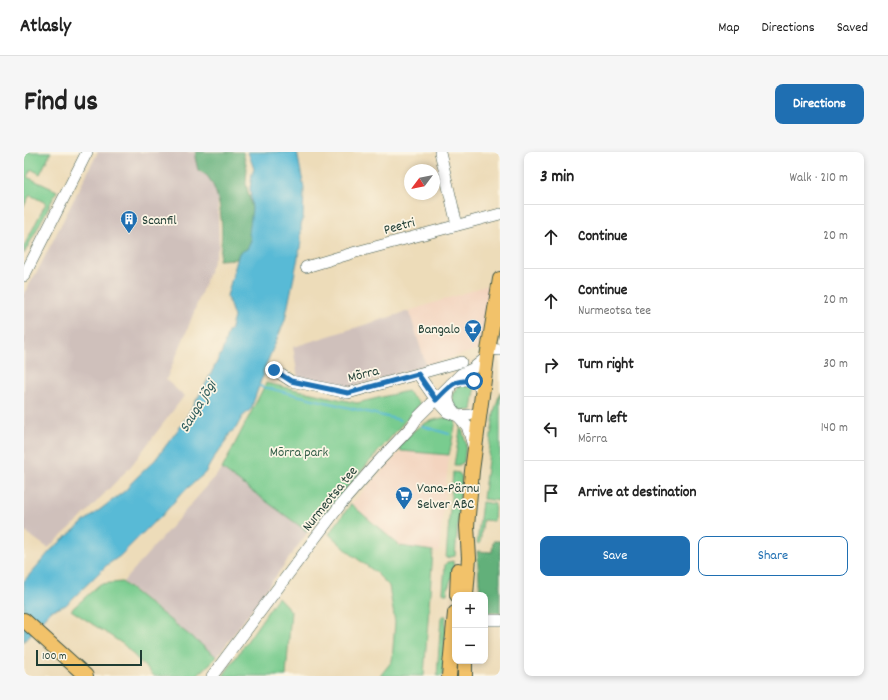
<!DOCTYPE html>
<meta charset="utf-8">
<style>
body{margin:0;font-family:Dekko,sans-serif;background:#f6f6f6;color:#222}
.controls{position:absolute;right:12px;bottom:12px;display:grid;overflow:hidden;border-radius:8px;box-shadow:0 2px 6px #0003}
.controls button{width:36px;height:36px;display:grid;place-items:center;padding:0;border:0;border-bottom:1px solid #e0e0e0;background:#fff;color:#222;font:20px sans-serif}
.compass{position:absolute;left:380px;top:12px;width:36px;height:36px;border-radius:50%;background:#fff;box-shadow:0 2px 6px #0003;rotate:238deg}
.scale{position:absolute;left:12px;bottom:10px;width:106px;box-sizing:border-box;padding-left:4px;border:2px solid #1f3d34;border-top:0;font-size:11px;line-height:14px;white-space:nowrap;color:#1f3d34;-webkit-text-stroke:3px #fcf5e5;paint-order:stroke}
.stop{position:absolute;width:12px;height:12px;margin:-9px;border:3px solid #1f6fb2;border-radius:50%;background:#fff}
.stop.end{background:#1f6fb2;border-color:#fff;box-shadow:0 1px 4px #0008}
.list{margin:0;padding:0;list-style:none}
h2{display:flex;justify-content:space-between;align-items:center;height:52px;margin:0;padding:0 16px;font-size:17px}
h2 small{font-size:13px;font-weight:400;color:#767676}
.list li{display:grid;grid-template-columns:26px 1fr auto;gap:12px;align-items:center;box-sizing:border-box;height:64px;padding:0 16px;border-top:1px solid #e0e0e0}
.list b{display:block;font-size:15px;white-space:nowrap}
.list p{margin:0;font-size:13px;white-space:nowrap;color:#767676}
.list em{font-size:13px;font-style:normal;color:#767676}
.actions{display:flex;gap:8px;padding:12px 16px}
.actions a{flex:1;padding:9px 0;border:1px solid #1f6fb2;border-radius:8px;text-align:center;font-size:14px;color:#1f6fb2}
.actions .main{background:#1f6fb2;color:#fff}
.icon{flex:none;width:22px;height:22px;fill:none;stroke:currentColor;stroke-width:2;stroke-linecap:round;stroke-linejoin:round}
.map{position:relative;flex:none;width:476px;height:524px;overflow:hidden;border-radius:8px}
header{display:flex;align-items:center;gap:24px;box-sizing:border-box;height:56px;padding:0 20px;background:#fff;border-bottom:1px solid #e0e0e0}
header strong{font-size:19px}
nav{display:flex;gap:22px;margin-inline-start:auto;font-size:14px}
.intro{display:flex;align-items:center;justify-content:space-between;box-sizing:border-box;height:96px;padding:0 24px}
h1{margin:0;font-size:28px}
.button{padding:10px 18px;border-radius:8px;background:#1f6fb2;color:#fff;font-size:14px;font-weight:700}
main{display:flex;gap:24px;padding:0 24px}
aside{flex:1;background:#fff;border-radius:8px;box-shadow:0 2px 6px #0003}
.map>svg:first-child{display:block}
.built{fill:#f3d4bf}
.industrial{fill:#cfc0bb}
.green{fill:#79cc8f;stroke:#4c8462}
.forest{fill:#62b07a;stroke:#407657}
.water{fill:#58bad6;stroke:#3c7c85}
.lines{fill:none;stroke-linecap:round;stroke-linejoin:round}
.stream{stroke:#58bad6;stroke-width:2}
.minor-casing{stroke:#3e5548;stroke-width:12}
.major-casing{stroke:#3e5548;stroke-width:16}
.minor{stroke:#fff;stroke-width:11}
.major{stroke:#f2c26a;stroke-width:14}
.route{stroke:#1f6fb2;stroke-width:5}
.labels{text-anchor:middle;stroke-width:3.5;stroke-linejoin:round;paint-order:stroke}
.poi-label{font-size:14px;fill:#1f3d34;stroke:#fcf5e5;text-anchor:start}
.street-label{font-size:14px;fill:#1f3d34;stroke:#fcf5e5}
.park-label{font-size:14px;fill:#36614b;stroke:#fcf5e5}
.water-label{font-size:15px;font-style:italic;fill:#2d5c5c;stroke:#fcf5e5}
</style>
<header>
<strong>Atlasly</strong>
<nav><a>Map</a><a>Directions</a><a>Saved</a></nav>
</header>
<div class="intro"><h1>Find us</h1><a class="button">Directions</a></div>
<main>
<div class="map">
<svg width="476" height="524" viewBox="0 0 476 524">
<rect width="100%" height="100%" fill="#fcf5e5"/>
<filter id="ink" filterUnits="userSpaceOnUse"><feTurbulence type="fractalNoise" baseFrequency=".025" numOctaves="2"/><feDisplacementMap in="SourceGraphic" scale="8" xChannelSelector="R" yChannelSelector="G"/><feConvolveMatrix kernelMatrix="1 2 1 2 8 2 1 2 1" color-interpolation-filters="sRGB"/></filter>
<filter id="wash" filterUnits="userSpaceOnUse"><feTurbulence type="fractalNoise" baseFrequency=".012" numOctaves="4" result="noise"/><feDisplacementMap in="SourceGraphic" scale="16" xChannelSelector="R" yChannelSelector="G"/><feGaussianBlur stdDeviation="0.9" result="paint"/><feColorMatrix in="noise" values="0 0 0 0 0 0 0 0 0 0 0 0 0 0 0 0 0 1.4 0 .05"/><feComposite in="paint" operator="in"/></filter>
<g filter="url(#wash)">
<rect width="100%" height="100%" fill="#eddcb9"/>
<g class="built">
<polygon points="470,131 456,197 402,213 385,159"/>
<polygon points="377,299 425,303 415,400 376,394 327,352"/>
</g>
<g class="industrial">
<polygon points="74,0 192,0 195,94 162,181 142,228 160,244 107,314 55,368 24,396 0,379 0,141 14,118"/>
<polygon points="385,159 402,213 324,236 274,227 269,195"/>
<polygon points="198,317 284,380 193,505 99,430"/>
</g>
<g class="green">
<polygon points="0,0 27,0 16,22 7,17 3,25 33,39 0,102 0,94 22,51 6,43 0,54"/>
<polygon points="242,231 333,251 383,239 396,252 284,380 198,317"/>
<path d="M446,233l5,5 -3,20c-7,1 -12,1 -18,-4l-2,-11 6,-9z"/>
<polygon points="476,240 476,349 459,347 470,261"/>
<path d="M418,266h11l3,4 -7,33 -48,-4 -2,-4c15,-17 19,-24 43,-29z"/>
<polygon points="437,273 442,292 440,310 435,313 430,313"/>
<polygon points="429,320 435,321 438,325 431,404 422,406"/>
<polygon points="458,350 471,352 470,369 459,368 456,392 453,391"/>
<polygon points="327,352 376,394 409,399 400,524 356,524 368,509 371,470 365,434 350,419 327,402 305,382"/>
<polygon points="429,409 430,419 424,436 423,442 420,442 419,440 421,413 423,410"/>
<polygon points="98,430 193,505 173,524 130,524 99,492 47,458 76,432"/>
<polygon points="254,445 267,459 262,524 199,524"/>
<polygon points="418,464 422,464 419,524 413,524 417,466"/>
</g>
<g class="forest">
<path d="M172,0h47l4,16 -1,16 6,24 -2,24 1,8 -4,9 -8,4 -2,6 -18,1c5,-23 4,-63 -11,-83 -2,-3 -7,-5 -10,-7l-3,-13z"/>
<polygon points="469,389 476,389 476,461 461,460 461,443 456,443 453,399 468,400"/>
</g>
<polygon class="water" points="224,0 273,0 280,36 279,68 277,73 277,91 261,168 239,220 240,223 237,228 227,257 218,265 212,276 206,281 200,292 191,304 181,321 157,342 135,367 130,370 96,404 83,413 42,453 26,459 0,490 0,429 27,398 62,368 102,338 108,330 131,308 159,271 180,235 198,200 204,180 206,179 210,165 203,144 215,101 223,97 227,88 225,82 228,57 226,36 228,22 230,17"/>
<g class="lines">
<g class="stream">
<polyline points="235,234 376,268"/>
<polyline points="398,274 425,282"/>
</g>
</g>
</g>
<g filter="url(#ink)">
<g class="lines">
<defs>
<g id="minor">
<polyline points="416,0 433,73"/>
<polyline points="282,115 332,100 476,62"/>
<polyline points="0,124 63,0"/>
<polyline points="464,197 476,198"/>
<polyline points="250,218 267,229 324,241 437,210"/>
<polyline points="394,222 412,248 423,260 434,264 443,274 450,297"/>
<path d="M455,261l-9,2 -12,1c-11,-11 -12,-17 -7,-32 17,-6 19,-6 32,6"/>
<polyline points="461,468 476,468"/>
<polyline points="188,524 292,385 317,352 352,312 388,274 394,265 437,222 448,217 463,205"/>
</g>
<g id="major">
<polyline points="433,443 434,418"/>
<polyline points="442,443 445,406 443,374 448,319 463,205 476,127"/>
<polyline points="0,468 62,524"/>
<polyline points="425,524 431,461"/>
<polyline points="441,524 441,509"/>
</g>
</defs>
<use href="#minor" class="minor-casing"/>
<use href="#major" class="major-casing"/>
<use href="#minor" class="minor"/>
<use href="#major" class="major"/>
</g>
</g>
<g class="lines" filter="url(#ink)">
<path class="route" d="M250,218l17,11 57,12 70,-19 18,26c14,-14 17,-21 38,-19"/>
</g>
<defs>
<symbol id="building-pin" viewBox="-11 -11 22 30"><path d="M0 17L-7.5 6A9.5 9.5 0 1 1 7.5 6Z" fill="#1f6fb2" stroke="#fcf5e5"/><path d="M-4-6H4V6H1V3H-1V6H-4ZM-2.5-4.3h1.7v1.8h-1.7ZM.8-4.3h1.7v1.8H.8ZM-2.5-1h1.7V.8h-1.7ZM.8-1h1.7V.8H.8Z" fill="#fff"/></symbol>
<symbol id="bar-pin" viewBox="-11 -11 22 30"><path d="M0 17L-7.5 6A9.5 9.5 0 1 1 7.5 6Z" fill="#1f6fb2" stroke="#fcf5e5"/><path d="M-6-5H6L.8 .8V4.5H3.5V6h-7V4.5H-.8V.8Z" fill="#fff"/></symbol>
<symbol id="supermarket-pin" viewBox="-11 -11 22 30"><path d="M0 17L-7.5 6A9.5 9.5 0 1 1 7.5 6Z" fill="#1f6fb2" stroke="#fcf5e5"/><path d="M-6-5.5h2.5l.6 2H6L4.5 2H-2.5L-4.4-4H-6ZM-1.5 3.2a1.3 1.3 0 1 0 .1 0ZM3 3.2a1.3 1.3 0 1 0 .1 0Z" fill="#fff"/></symbol>
</defs>
<g fill-rule="evenodd">
<use href="#building-pin" x="95" y="57" width="20" height="27"/>
<use href="#bar-pin" x="439" y="166" width="20" height="27"/>
<use href="#supermarket-pin" x="370" y="333" width="20" height="27"/>
</g>
<g class="labels">
<g class="poi-label">
<text x="118" y="72">Scanfil</text>
<text x="436" y="181" text-anchor="end">Bangalo</text>
<text x="393" y="340">Vana-Pärnu<tspan x="393" dy="16">Selver ABC</tspan></text>
</g>
<g class="street-label">
<text transform="translate(375 73) rotate(-15)" y="5">Peetri</text>
<text transform="translate(339 221) rotate(-14)" y="5">Mõrra</text>
<text transform="translate(305 346) rotate(-51)" y="5">Nurmeotsa tee</text>
</g>
<g class="park-label">
<text x="275" y="304">Mõrra park</text>
</g>
<g class="water-label">
<text transform="translate(173 254) rotate(-59)" y="5">Sauga jõgi</text>
</g>
</g>
</svg>
<div class="controls">
<button>+</button>
<button>−</button>
</div>
<svg class="compass" viewBox="-18 -18 36 36"><path d="M0-13l5 13h-10z" fill="#e53935"/><path d="M0 13l5-13h-10z" fill="#767676"/></svg>
<div class="scale">100 m</div>
<div class="stop" style="left:450px;top:229px"></div>
<div class="stop end" style="left:250px;top:218px"></div>
</div>
<aside>
<h2>3 min<small>Walk · 210 m</small></h2>
<ul class="list">
<li><svg class="icon" aria-label="ahead" viewBox="0 0 24 24"><path d="M12 20V5M6 11l6-6 6 6"/></svg><div><b>Continue</b></div><em>20 m</em></li>
<li><svg class="icon" aria-label="ahead" viewBox="0 0 24 24"><path d="M12 20V5M6 11l6-6 6 6"/></svg><div><b>Continue</b><p>Nurmeotsa tee</p></div><em>20 m</em></li>
<li><svg class="icon" aria-label="right" viewBox="0 0 24 24"><path d="M7 20v-9h11M14 6l5 5-5 5"/></svg><div><b>Turn right</b></div><em>30 m</em></li>
<li><svg class="icon" aria-label="left" viewBox="0 0 24 24"><path d="M17 20v-9H6M10 6l-5 5 5 5"/></svg><div><b>Turn left</b><p>Mõrra</p></div><em>140 m</em></li>
<li><svg class="icon" aria-label="arrive" viewBox="0 0 24 24"><path d="M6 21V4h12l-3 4 3 4H6"/></svg><div><b>Arrive at destination</b></div></li>
</ul>
<div class="actions"><a class="main">Save</a><a>Share</a></div>
</aside>
</main>
